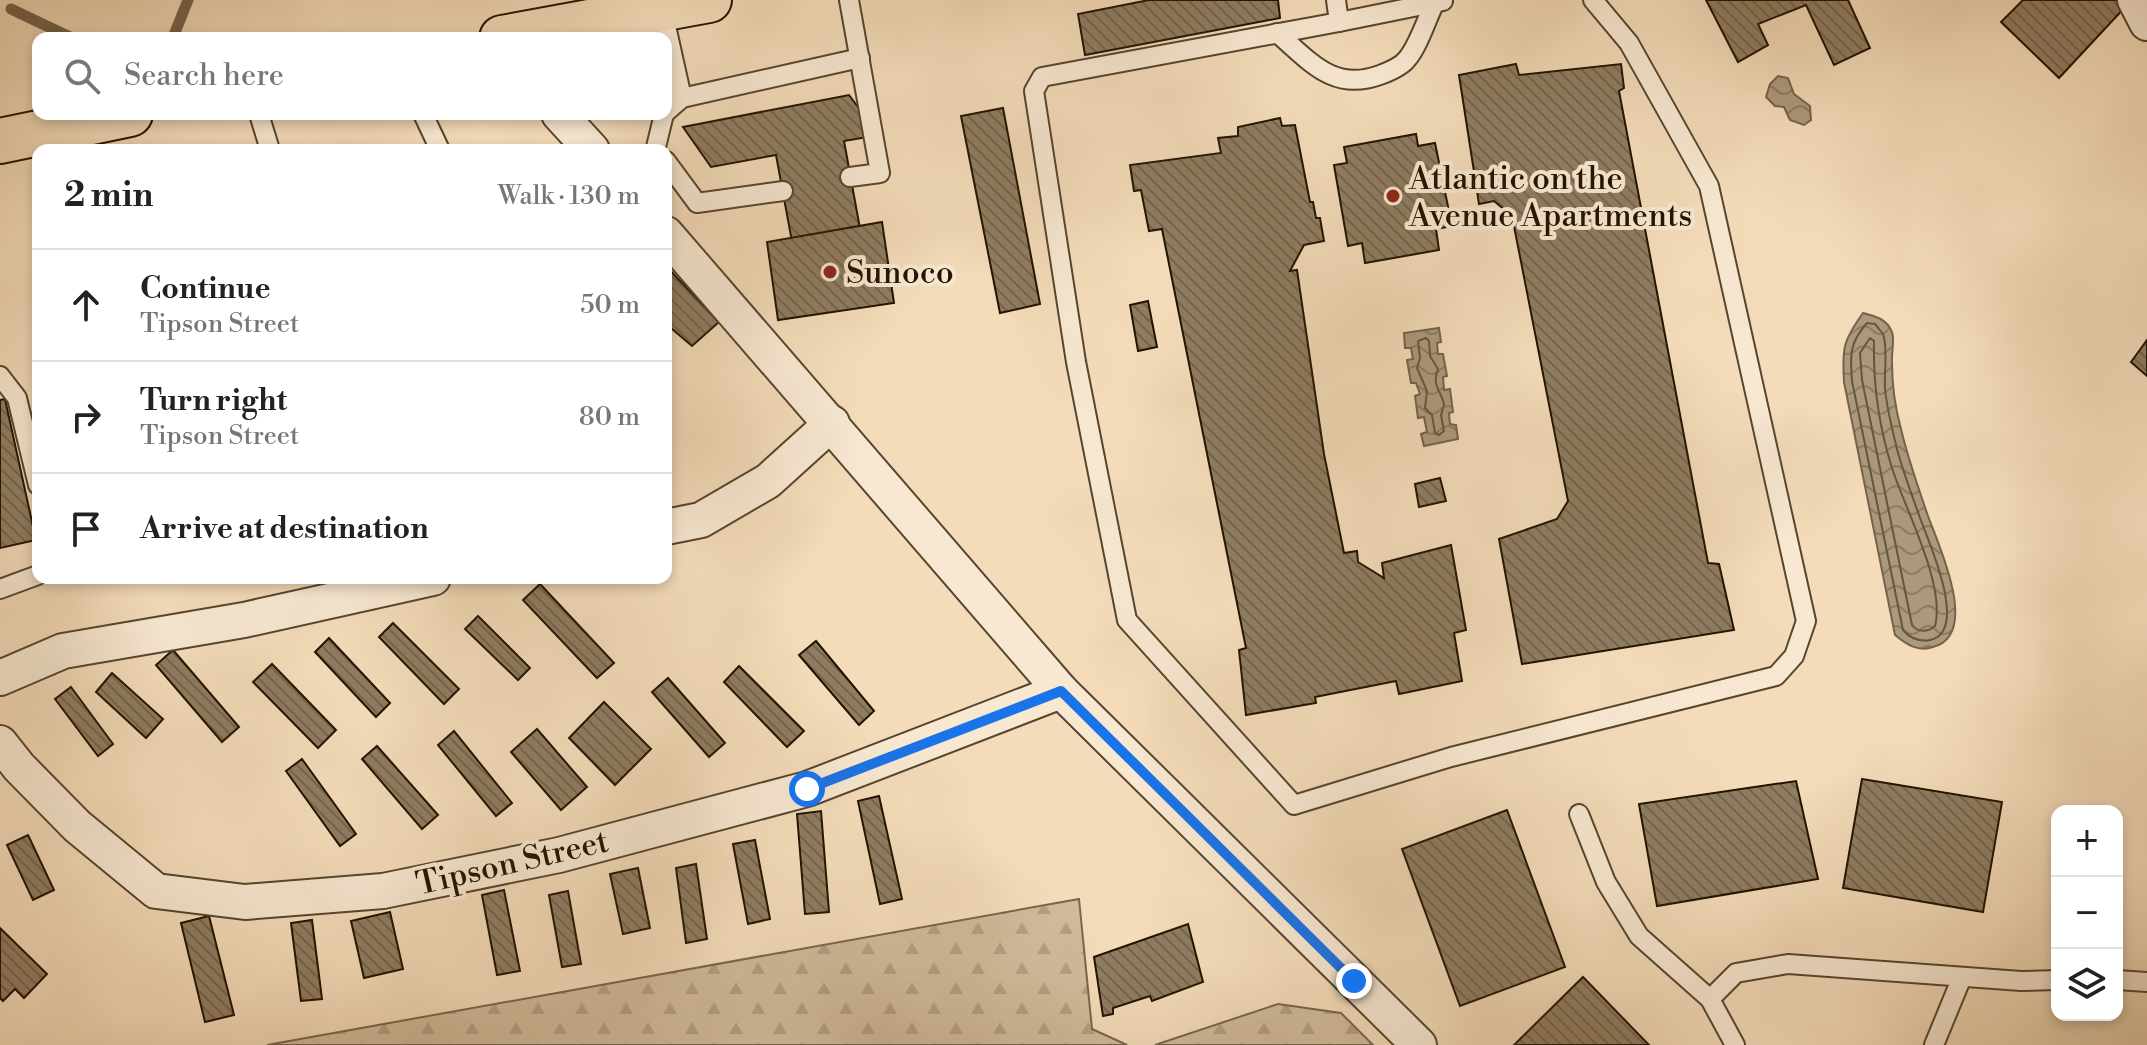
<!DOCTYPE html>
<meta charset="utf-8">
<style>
body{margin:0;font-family:"Libre Bodoni",serif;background:#f6f6f6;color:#222}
.controls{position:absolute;right:24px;bottom:24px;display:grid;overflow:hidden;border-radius:16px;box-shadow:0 4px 12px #0003}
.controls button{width:72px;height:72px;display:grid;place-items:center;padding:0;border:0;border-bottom:2px solid #e0e0e0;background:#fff;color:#222;font:40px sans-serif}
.stop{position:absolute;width:24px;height:24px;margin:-18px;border:6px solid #1a73e8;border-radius:50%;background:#fff}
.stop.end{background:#1a73e8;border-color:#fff;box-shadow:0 2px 8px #0008}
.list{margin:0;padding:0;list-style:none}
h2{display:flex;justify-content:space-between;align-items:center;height:104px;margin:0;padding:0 32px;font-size:34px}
h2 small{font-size:26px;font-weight:400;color:#767676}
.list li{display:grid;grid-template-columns:52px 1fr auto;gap:24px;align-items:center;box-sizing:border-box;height:112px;padding:0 32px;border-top:2px solid #e0e0e0}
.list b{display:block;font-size:30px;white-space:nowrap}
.list p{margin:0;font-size:26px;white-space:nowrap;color:#767676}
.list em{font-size:26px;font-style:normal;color:#767676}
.icon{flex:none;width:44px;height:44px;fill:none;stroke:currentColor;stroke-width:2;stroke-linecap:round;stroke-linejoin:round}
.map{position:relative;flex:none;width:2147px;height:1045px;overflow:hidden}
.search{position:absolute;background:#fff;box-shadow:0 4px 12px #0003;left:32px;top:32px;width:640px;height:88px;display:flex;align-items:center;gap:20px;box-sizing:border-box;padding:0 28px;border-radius:16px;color:#767676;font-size:30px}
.panel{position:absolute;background:#fff;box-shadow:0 4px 12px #0003;left:32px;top:144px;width:640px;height:440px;border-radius:16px}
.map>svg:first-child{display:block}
.forest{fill:url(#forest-firs);stroke:#78664d;stroke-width:2}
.water{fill:url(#water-waves);stroke:#74634a;stroke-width:2}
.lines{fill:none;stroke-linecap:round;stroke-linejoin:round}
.shore{stroke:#66563e;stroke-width:2}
.stream{stroke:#74634a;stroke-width:11}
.building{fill:url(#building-back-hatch);stroke:#211300;stroke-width:2}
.lane-casing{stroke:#56452e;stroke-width:22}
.street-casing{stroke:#56452e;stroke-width:38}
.primary-casing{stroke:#211300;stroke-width:48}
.lane{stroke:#f8e8d2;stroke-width:18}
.street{stroke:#f8e8d2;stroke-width:34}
.primary{stroke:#f4dcba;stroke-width:44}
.route{stroke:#1a73e8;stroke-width:10}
.poi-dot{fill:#8f2418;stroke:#f8e8d2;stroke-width:3}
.labels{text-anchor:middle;stroke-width:8;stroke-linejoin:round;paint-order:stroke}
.poi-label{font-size:32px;fill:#211300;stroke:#f8e8d2;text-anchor:start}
.street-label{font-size:32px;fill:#211300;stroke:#f8e8d2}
</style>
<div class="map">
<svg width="2147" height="1045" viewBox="0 0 2147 1045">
<defs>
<pattern id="forest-firs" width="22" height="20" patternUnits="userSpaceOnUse" patternTransform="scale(2)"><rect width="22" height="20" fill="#d0ba9a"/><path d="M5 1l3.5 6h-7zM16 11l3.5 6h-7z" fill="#b29f83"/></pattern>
<pattern id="water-waves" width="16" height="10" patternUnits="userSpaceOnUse" patternTransform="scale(2)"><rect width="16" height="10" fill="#ac987b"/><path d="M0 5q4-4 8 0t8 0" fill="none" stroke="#8c7b62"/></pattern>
<pattern id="building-back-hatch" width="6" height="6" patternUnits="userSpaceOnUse" patternTransform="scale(2)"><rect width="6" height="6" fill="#8f7c61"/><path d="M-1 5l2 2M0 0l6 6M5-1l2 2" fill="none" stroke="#74644e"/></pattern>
</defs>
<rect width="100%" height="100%" fill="#f4dcba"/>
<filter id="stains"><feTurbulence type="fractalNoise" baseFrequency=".0025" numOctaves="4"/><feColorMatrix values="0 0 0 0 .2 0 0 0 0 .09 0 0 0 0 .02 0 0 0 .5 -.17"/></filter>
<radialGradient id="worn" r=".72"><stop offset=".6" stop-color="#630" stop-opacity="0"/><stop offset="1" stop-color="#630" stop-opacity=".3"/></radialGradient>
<g class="forest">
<polygon points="1079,899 1092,1029 1127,1045 267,1045"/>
<polygon points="1278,1004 1341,1013 1373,1045 1155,1045"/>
</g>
<g class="water">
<polygon points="1778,76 1788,78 1794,94 1810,106 1811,120 1804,125 1790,120 1784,107 1775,106 1766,97 1770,84"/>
<path d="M1863,313c12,3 24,6 29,19 3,9 -1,22 0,31 0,22 3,44 9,66 7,30 17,58 27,87 10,28 53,119 5,131 -15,5 -26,-2 -38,-12l-51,-253c-2,-34 -1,-41 19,-69z"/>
<polygon points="1439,328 1441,342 1437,343 1438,354 1443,354 1447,376 1443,377 1444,390 1450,389 1453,412 1449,413 1450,424 1456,425 1458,439 1424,446 1421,434 1427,432 1424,417 1418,418 1415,396 1420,394 1416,383 1411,383 1407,360 1413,359 1411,348 1405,348 1404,333"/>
</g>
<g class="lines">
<g class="shore">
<path d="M1867,323l8,1c1,1 7,9 8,10 5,11 1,41 2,55 2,20 7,40 12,60 6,23 15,46 23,69 8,22 50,114 10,122 -11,2 -20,-2 -27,-10l-51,-249c-2,-25 -3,-38 15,-58z"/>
<path d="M1426,338l3,3 1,15 8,13c-7,19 4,21 6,36l-3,10 3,16 -5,4 -4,-2 -3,-18 -7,-7 2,-17 -10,-23 3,-10 -2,-17z"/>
<path d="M1870,338l4,3c-1,44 5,86 18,127 13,41 54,117 43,158 -7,6 -17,7 -23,-1l-50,-245 -2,-27z"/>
</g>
<g class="stream">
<polyline points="11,9 72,38"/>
<polyline points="170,38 174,35 188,0"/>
</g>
</g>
<g class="building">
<polygon points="1149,0 1278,0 1280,18 1085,55 1078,14"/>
<polygon points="1706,0 1848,0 1870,48 1834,65 1806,5 1758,24 1768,45 1738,62"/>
<polygon points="2023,0 2124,0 2128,4 2059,78 2001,22"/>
<polygon points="1516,64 1519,75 1621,64 1624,88 1619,91 1708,563 1719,564 1734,630 1522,664 1499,539 1557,519 1568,501 1512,216 1494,201 1479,204 1459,75"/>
<polygon points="849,95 879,135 844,141 861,234 793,247 776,155 711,167 683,127"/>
<polygon points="1003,108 1040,304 1000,313 961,116"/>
<polygon points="1280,118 1282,126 1295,125 1310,202 1313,202 1316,218 1320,218 1324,241 1304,245 1290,271 1297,270 1324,454 1344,553 1357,551 1358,562 1384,578 1382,563 1451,545 1466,630 1454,633 1462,681 1399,694 1396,681 1315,697 1316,703 1246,715 1239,650 1246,648 1162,229 1149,231 1141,190 1134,191 1130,165 1221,153 1218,138 1238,136 1238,127"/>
<polygon points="1416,134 1418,146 1435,143 1452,226 1436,229 1439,250 1365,263 1362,243 1348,246 1334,165 1347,163 1344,147"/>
<polygon points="882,222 894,303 778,320 767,242"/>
<polygon points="666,266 719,322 692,346 672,329 666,334"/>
<polygon points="1148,301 1157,347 1138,351 1130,305"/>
<polygon points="2147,340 2147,376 2131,362"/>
<polygon points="5,399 36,540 0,548 0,400"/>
<polygon points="1440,478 1446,501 1419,507 1415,484"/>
<polygon points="540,584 614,663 597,678 523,600"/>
<polygon points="478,616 530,668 518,680 465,629"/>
<polygon points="393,623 459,689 444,704 379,637"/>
<polygon points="329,638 390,703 376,717 315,652"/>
<polygon points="816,641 874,711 859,725 799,655"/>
<polygon points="173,650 239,727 222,742 156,665"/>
<polygon points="272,664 336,730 318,748 253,682"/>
<polygon points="739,666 804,731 787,747 724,682"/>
<polygon points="112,673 163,719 146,738 96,692"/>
<polygon points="668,678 725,743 709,757 652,692"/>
<polygon points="71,687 113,744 98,756 55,699"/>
<polygon points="604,702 651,749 615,785 569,738"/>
<polygon points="537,729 587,787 561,810 511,752"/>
<polygon points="454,731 512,803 496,816 438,745"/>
<polygon points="377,746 438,815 422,829 362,759"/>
<polygon points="302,759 356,834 340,846 286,771"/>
<polygon points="1862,779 2002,802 1983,912 1843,888"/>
<polygon points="1796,781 1818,879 1657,906 1639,804"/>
<polygon points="879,796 902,899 880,904 858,801"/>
<polygon points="1507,810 1565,967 1460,1006 1402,849"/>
<polygon points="821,811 829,912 805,914 797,814"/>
<polygon points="28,835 54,890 33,900 7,845"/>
<polygon points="755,840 770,919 748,924 733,844"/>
<polygon points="696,864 707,939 686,943 676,868"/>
<polygon points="638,868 650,928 623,934 610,874"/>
<polygon points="504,890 520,971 497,975 482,895"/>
<polygon points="568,891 581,964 562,967 549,895"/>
<polygon points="390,912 403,969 364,978 351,921"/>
<polygon points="209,916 234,1015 205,1022 181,923"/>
<polygon points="312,920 322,999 301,1001 291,923"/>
<polygon points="1188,924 1203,982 1152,1001 1150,996 1113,1008 1113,1014 1103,1016 1094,957"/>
<polygon points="0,928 47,974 24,998 15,989 3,1001 0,998"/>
<polygon points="1583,977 1649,1045 1514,1045"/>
</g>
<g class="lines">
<defs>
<g id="lane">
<polyline points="849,0 880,173 850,177"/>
<polyline points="1336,0 1339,22 1042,77 1034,91 1076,362 1127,620 1294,805 1451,757 1776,676 1794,656 1806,621 1709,186 1629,43 1593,0"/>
<polyline points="662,8 682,98"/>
<polyline points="1339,22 1443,1"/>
<path d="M1277,33c34,29 56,59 103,42 8,-3 22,-9 27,-16 11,-12 20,-41 28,-57"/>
<polyline points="666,112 682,98 860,58"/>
<polyline points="259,114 270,150"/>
<polyline points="423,114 440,150"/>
<polyline points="656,147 664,114"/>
<polyline points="666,161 697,203 783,191"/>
<polyline points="0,376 17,398 38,485"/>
<polyline points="0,589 38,575"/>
<polyline points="1579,814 1606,882 1639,936 1710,999"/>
<polyline points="2117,980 2147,982"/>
<polyline points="1735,1045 1710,999 1736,973 1788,964 2021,981 2057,980"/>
<polyline points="1934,1045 1962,977"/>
</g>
<g id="street">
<polyline points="2135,0 2147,23"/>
<polyline points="559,114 592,150"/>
<polyline points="666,234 1061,691 1419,1045"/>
<polyline points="666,527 701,520 768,481 832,423"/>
<polyline points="0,678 63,651 244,620 433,578"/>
<polyline points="0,743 19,767 77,826 156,891 245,902 383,891 559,855 807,789 1061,691"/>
</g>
<g id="primary">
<polyline points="502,38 709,0"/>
<polyline points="0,141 130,114"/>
</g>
</defs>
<use href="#lane" class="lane-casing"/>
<use href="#street" class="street-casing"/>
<use href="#primary" class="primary-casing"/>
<use href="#lane" class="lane"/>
<use href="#street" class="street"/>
<use href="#primary" class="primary"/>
</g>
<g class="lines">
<polyline class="route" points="807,789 1061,691 1354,981"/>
</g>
<g class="poi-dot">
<circle cx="1393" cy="196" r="8"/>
<circle cx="830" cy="272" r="8"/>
</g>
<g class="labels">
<g class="poi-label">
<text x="1409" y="189">Atlantic on the<tspan x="1409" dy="37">Avenue Apartments</tspan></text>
<text x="846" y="283">Sunoco</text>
</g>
<g class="street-label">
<text transform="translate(512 862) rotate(-13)" y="11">Tipson Street</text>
</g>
</g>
<rect width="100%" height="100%" filter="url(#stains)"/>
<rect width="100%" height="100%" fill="url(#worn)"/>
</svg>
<div class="controls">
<button>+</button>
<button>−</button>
<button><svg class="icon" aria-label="layers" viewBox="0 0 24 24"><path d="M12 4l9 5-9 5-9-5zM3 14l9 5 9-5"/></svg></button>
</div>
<div class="stop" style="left:807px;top:789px"></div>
<div class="stop end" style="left:1354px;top:981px"></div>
<div class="search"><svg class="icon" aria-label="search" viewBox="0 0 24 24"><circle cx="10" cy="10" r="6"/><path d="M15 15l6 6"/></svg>Search here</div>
<section class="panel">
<h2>2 min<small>Walk · 130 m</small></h2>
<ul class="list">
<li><svg class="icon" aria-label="ahead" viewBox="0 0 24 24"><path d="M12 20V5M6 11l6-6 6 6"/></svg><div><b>Continue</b><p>Tipson Street</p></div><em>50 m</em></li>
<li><svg class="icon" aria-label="right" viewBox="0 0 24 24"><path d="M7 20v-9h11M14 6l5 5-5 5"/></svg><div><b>Turn right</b><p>Tipson Street</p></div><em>80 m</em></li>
<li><svg class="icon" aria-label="arrive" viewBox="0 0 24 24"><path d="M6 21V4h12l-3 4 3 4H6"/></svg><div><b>Arrive at destination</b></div></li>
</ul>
</section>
</div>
